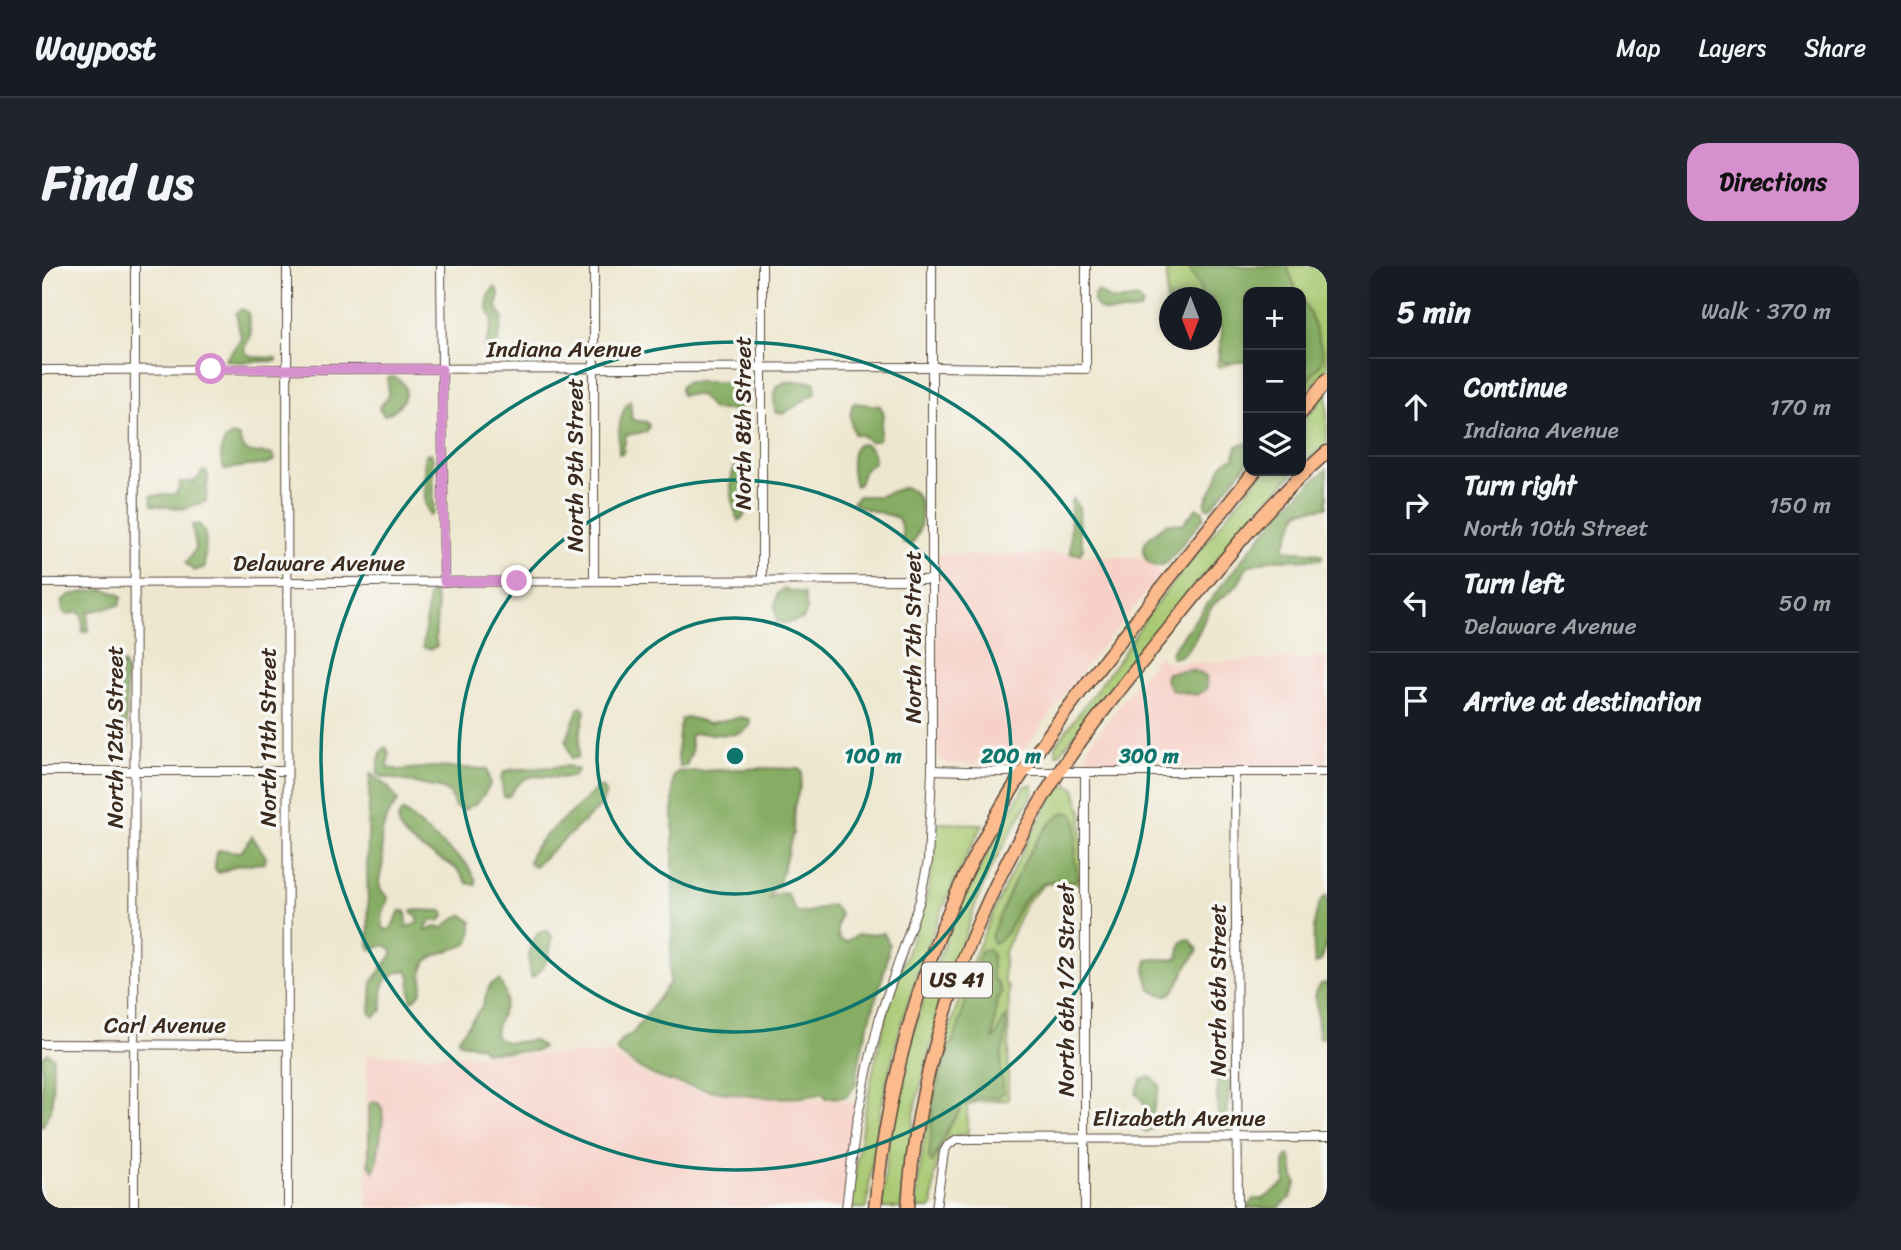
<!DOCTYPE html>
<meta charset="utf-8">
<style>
body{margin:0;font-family:Sriracha,sans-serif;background:#20242c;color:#f1f3f6}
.controls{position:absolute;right:21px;top:21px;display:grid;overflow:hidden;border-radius:14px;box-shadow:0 4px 10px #0003}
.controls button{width:63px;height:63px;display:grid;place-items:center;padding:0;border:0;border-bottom:2px solid #363941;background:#171b24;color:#f1f3f6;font:35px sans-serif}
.compass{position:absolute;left:1117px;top:21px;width:63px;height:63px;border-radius:50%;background:#171b24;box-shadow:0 4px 10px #0003;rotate:180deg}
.stop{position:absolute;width:21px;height:21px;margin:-16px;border:5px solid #d690ce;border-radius:50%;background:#fff}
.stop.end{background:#d690ce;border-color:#fff;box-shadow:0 2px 7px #0008}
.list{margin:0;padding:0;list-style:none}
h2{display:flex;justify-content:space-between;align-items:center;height:91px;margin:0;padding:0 28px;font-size:30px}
h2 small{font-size:23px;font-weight:400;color:#9ea1a6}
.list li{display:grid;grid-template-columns:46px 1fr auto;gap:21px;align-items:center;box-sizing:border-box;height:98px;padding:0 28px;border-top:2px solid #363941}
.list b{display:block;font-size:26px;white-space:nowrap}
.list p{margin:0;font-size:23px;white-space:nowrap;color:#9ea1a6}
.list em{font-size:23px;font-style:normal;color:#9ea1a6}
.icon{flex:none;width:38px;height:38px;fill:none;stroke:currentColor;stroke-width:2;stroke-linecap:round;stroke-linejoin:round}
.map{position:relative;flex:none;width:1285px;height:942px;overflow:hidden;border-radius:21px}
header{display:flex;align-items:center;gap:42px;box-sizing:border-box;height:98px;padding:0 35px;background:#171b24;border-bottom:2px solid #363941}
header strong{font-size:33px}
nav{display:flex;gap:38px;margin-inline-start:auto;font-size:24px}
.intro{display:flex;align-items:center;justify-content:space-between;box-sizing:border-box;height:168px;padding:0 42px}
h1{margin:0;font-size:49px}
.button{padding:18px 32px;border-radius:21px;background:#d690ce;color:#111;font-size:24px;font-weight:700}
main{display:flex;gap:42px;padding:0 42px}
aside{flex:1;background:#171b24;border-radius:21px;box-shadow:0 4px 10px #0003}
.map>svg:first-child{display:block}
.built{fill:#f7d1c8}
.green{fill:#a8c971;stroke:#727a48;stroke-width:2}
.forest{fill:#86ad63;stroke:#606c40;stroke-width:2}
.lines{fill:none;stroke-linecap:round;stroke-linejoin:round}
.minor-casing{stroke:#564639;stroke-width:10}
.primary-casing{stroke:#564639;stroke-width:15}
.minor{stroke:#fff;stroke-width:8}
.primary{stroke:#fbbb8d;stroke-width:12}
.route{stroke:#d690ce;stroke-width:9}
.ring{fill:none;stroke:#0f766e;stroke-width:3.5}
.labels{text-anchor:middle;stroke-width:7;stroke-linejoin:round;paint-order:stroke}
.shield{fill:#f6f6f2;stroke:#73675e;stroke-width:2}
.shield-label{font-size:21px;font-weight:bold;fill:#3b2a1e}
.street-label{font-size:23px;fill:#3b2a1e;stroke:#f6f6f2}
.centre{fill:#0f766e;stroke:#f6f6f2;stroke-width:3.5}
.ring-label{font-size:21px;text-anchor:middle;font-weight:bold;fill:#0f766e;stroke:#f6f6f2;stroke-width:7;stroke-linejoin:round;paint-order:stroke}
</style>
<header>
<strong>Waypost</strong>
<nav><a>Map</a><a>Layers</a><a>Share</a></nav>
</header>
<div class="intro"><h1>Find us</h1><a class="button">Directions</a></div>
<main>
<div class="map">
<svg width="1285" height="942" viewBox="0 0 1285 942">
<rect width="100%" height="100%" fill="#f6f6f2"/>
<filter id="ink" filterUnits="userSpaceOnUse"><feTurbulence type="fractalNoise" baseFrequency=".0143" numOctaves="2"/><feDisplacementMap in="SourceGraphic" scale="14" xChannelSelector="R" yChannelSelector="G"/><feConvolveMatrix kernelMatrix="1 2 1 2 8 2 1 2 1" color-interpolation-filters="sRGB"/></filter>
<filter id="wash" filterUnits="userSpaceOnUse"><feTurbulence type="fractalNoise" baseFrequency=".00686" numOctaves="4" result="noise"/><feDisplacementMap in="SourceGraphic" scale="28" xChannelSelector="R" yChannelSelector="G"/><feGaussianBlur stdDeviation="1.57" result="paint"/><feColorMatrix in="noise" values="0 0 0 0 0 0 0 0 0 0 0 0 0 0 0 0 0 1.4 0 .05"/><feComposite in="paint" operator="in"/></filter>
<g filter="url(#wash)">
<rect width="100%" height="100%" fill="#eee7cf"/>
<g class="built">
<polygon points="1006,288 1098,291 1120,308 1041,403 976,492 960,500 906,498 897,491 895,484 894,289"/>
<polygon points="1116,389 1128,398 1285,391 1285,500 1095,502 1058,501 1052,499 1045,490 1046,480"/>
<polygon points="570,788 606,811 657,825 725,833 800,834 815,837 800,942 325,942 324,789"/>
</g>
<g class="green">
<polygon points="1125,0 1285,0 1285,101 1263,129 1259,125 1259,26 1206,26 1200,94 1177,101 1175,99 1180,65 1177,59 1170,59 1170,32 1128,32 1127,59 1124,59"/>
<polygon points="1285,125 1285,178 1259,200 1259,157"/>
<polygon points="1221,205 1253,205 1210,250 1017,488 1014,488 1014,478 1078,392 1107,347"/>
<path d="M1025,518l8,5 7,23 -1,72h-36l-19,18 -22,50v30l5,5 -1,113 -32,2 -9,4 1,28c-8,1 -16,1 -22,7 -12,11 -12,51 -14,67h-16c10,-128 51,-254 112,-367 9,-16 23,-48 39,-57z"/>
<path d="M990,519l1,8 -44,79 -12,28 -36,108 -25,96 -15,104h-19c8,-146 63,-291 139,-415l5,-7z"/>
<path d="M895,557l46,1c-63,119 -104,249 -116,384h-16c8,-73 21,-144 42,-215 9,-30 23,-60 32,-91 7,-26 10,-52 12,-79z"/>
</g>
<g class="forest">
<path d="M1147,0h98l10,26h-49v69l-19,2 -8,-2c-4,-14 5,-23 -1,-39l-8,-2v-22l-12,-1c3,-13 -9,-19 -11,-31z"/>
<path d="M453,21l4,5 -2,16 6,10 -7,33 -9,7 -2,-10 8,-27c-6,-11 -9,-24 2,-34z"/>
<path d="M1056,25c15,13 20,10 39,7l6,7 -3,5c-17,2 -49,9 -46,-16z"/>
<polygon points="1259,31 1269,50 1281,87 1281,94 1260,124"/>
<polygon points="200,43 206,47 209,70 202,82 204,87 211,91 235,92 235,95 192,96 183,94 199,73 194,47"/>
<path d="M351,111c24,8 9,33 -9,38l-5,-7 9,-11v-19z"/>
<polygon points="768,115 773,117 774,127 741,148 733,146 732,131 735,120 744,116"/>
<polygon points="644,116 703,116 709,120 706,138 692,144 671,144 658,129 639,129 638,121"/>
<path d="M588,135l2,19 15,2 2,4 -3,6 -20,3 -3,18 -4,1c-1,-17 -1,-41 11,-53z"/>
<path d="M811,137l27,3 4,8c-4,9 -2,17 -6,26l-8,2 -9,-7 -7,-1c-4,-11 -5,-21 -1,-31z"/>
<path d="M189,169l8,2c6,23 16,13 34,18l2,5 -8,4 -43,5c-4,-13 -6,-24 7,-34z"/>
<path d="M1206,177v19l-37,45 -4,1 -2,-3c1,-9 7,-13 10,-21 5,-11 3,-23 19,-26l3,-12z"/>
<path d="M821,178c9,4 11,8 11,18l-10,8 -5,14 -4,2c-4,-14 -5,-29 1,-41z"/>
<polygon points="389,187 391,193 392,247 388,250 383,237 382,193 384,188"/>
<path d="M693,201h10l5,5c-1,14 2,40 -11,49 -7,-13 -12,-42 -4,-54z"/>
<path d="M1285,203v38l-28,4 -15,36 2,3c11,2 26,0 36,5v4l-52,1 -23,6c-9,24 -15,23 -32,37 -14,11 -18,55 -44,55v-5l6,-10c47,-58 93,-128 150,-174z"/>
<path d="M161,205l4,1 1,3 -2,26 -21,8 -33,-4 -1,-9 24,-2 4,-6 1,-6c16,-1 13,3 23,-11z"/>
<path d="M863,221c23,8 19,42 6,58l-8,-2 -1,-13 -4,-12 -38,-11 -8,-5 7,-6h20z"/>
<polygon points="1031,232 1037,240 1038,269 1041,283 1038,288 1028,287 1029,236"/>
<path d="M1155,242l6,3 1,6 -36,45c-17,12 -30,-6 -22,-21 2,-4 17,-14 21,-18l16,1z"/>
<path d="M157,258c12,14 4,27 6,43l-11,4 -8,-8 10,-15 -4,-23z"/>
<polygon points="61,323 77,328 80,331 78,339 46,346 46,365 41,366 40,349 35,346 25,349 21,345 20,336 27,329"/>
<polygon points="742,323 762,328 765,344 761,353 745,357 735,356 733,338 736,327"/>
<path d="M387,327h5c8,17 -2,35 3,53l-6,3 -8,-2z"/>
<polygon points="81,397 84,404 85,484 81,485 78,477 79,400"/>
<polygon points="1149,404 1164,410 1165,423 1155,429 1130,424 1123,413 1125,407"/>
<polygon points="540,440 543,445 538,467 536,491 529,493 524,475 536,443"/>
<path d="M645,451l22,6 32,-6 9,2 1,5c-12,19 -40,6 -58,10l-3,4 2,13 -6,15 -6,1c-5,-14 -1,-33 1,-47z"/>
<polygon points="344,481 347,487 346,502 357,504 390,501 445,503 448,519 436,536 422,544 413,541 408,528 401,523 338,510 335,506 339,485"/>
<path d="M526,500l10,4 -6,7c-29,4 -43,-13 -63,19l-5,1 -3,-17 2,-7 6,-3z"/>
<path d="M724,502l33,1 3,3 -1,11 -7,24 -1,26 -15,53 -6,3 -3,11 6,-6 12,-1 9,19c12,3 23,-5 36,-7l8,9 -3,15 2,10 6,3 12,-7 27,-2 5,11 -3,21 -23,78 -8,42 -9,12 -20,1 -3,-5c-37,12 -112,-1 -150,-11 -20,-5 -43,-17 -57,-32l5,-10 12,-7 36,-50 4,-72v-133l4,-6z"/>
<path d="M328,507l19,15 9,13 -12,17 -5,19 2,24 -4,22 2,7 7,7c-2,13 -9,18 -4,32l6,1 10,-19h6l1,16 10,-3 1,-7 -6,-4v-3l31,1 1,6 -4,4 -8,-1 -5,5 -1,6 9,-4 8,1 12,-10 8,-3 9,7v9l-3,12c-13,8 -30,7 -42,18 -12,12 5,29 -16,40l-1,-24 -3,-7c-26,5 -26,18 -25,40l-8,7 -4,-4 2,-31 21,-29 -3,-5 -6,-3 -12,5 -3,-5 -2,-78z"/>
<path d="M555,521h4l5,6 -5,13 -64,58 -3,2 -5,-3c0,-23 54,-56 68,-76z"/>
<path d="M361,545l64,54 9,15v5l-9,-2c-4,-6 -8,-14 -15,-17 -15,-10 -71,-33 -49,-55z"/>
<path d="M1024,546l8,2 3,10 -2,35 3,20c-11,6 -26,-3 -37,6 -7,5 -15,11 -20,19 -9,14 -10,32 -28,39l-2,-7c14,-32 42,-109 75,-124z"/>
<polygon points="210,570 224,591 223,597 196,599 177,607 173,603 173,589 178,584 199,586"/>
<path d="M1285,629v48l-6,18 -6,3c-2,-17 -4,-60 12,-69z"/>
<path d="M498,665h8l4,5c-1,16 -6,32 -20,42 -6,-16 -4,-34 8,-47z"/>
<path d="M1148,673l8,11c-4,7 -9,13 -13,20 -9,17 -12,35 -35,19l-5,-19 2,-10c11,-3 20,2 31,-2l3,-15 4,-3z"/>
<path d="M946,683l4,5v23l6,7 4,9 -5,6 -4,40c7,-6 7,-16 13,-22 3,18 -5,30 -5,46 -1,10 3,20 2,30l-4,4 -20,1 -14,6 -15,21 -18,38 -3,-5 5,-61 12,-40 12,-29 21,-71 3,-7z"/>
<path d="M457,714c18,28 -7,36 -3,57 12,9 24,4 37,3l9,7 -5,4 -46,1h-6l-5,-6 -20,-3 -2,-4 24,-33 8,-21z"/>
<polygon points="1285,717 1285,771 1277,772 1273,726 1279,718"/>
<polygon points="6,787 11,791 10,840 0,861 0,792"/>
<path d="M1180,794l5,2 3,17 -3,40 -3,3 -6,-4c-1,-15 -2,-45 4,-58z"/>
<path d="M1109,811l9,9 -7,25 1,12 -3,6 -6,3 -3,-3c11,-14 5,-24 -6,-36l5,-13z"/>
<polygon points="330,836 336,837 340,842 341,854 334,900 331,905 327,897 327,839"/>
<polygon points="1246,889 1249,891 1252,911 1255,916 1248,932 1237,942 1206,942 1212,933 1221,933 1243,917 1243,893"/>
</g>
</g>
<g filter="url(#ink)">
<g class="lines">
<defs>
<g id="minor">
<polyline points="245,0 246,942"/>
<polyline points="399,0 402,316"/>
<polyline points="552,0 552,315"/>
<polyline points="0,104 890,101 1044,103 1044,0"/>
<polyline points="720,315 720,0"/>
<polyline points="0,317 890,314"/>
<polyline points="890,504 957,506 1285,506"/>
<polyline points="0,505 245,505"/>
<polyline points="1193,506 1196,942"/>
<polyline points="0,778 245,779"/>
<polyline points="92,942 93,0"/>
<polyline points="804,942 814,859 826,801 838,750 878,634 886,595 890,504 890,0"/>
<polyline points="894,942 902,886 906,879 915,873 1285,872"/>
<polyline points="1043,942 1043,506"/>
</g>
<g id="primary">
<polyline points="1259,147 1285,114"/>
<path d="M833,942c14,-140 55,-281 127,-402 34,-57 74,-109 114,-160 46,-59 92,-117 139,-175"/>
<path d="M866,942c9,-154 68,-307 151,-436 34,-51 74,-99 113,-147 49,-61 96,-122 155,-173"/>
</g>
</defs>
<use href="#minor" class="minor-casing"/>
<use href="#primary" class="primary-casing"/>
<use href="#minor" class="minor"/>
<use href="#primary" class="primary"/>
</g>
</g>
<g class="lines" filter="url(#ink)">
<polyline class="route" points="169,103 400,103 402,316 475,315"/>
</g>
<g class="ring">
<circle cx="693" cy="490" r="138"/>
<circle cx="693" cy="490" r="276"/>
<circle cx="693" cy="490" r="414"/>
</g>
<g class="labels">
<rect class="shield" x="880" y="696.5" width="70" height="35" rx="5"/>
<g class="shield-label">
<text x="915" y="721">US 41</text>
</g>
<g class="street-label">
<text x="522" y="91">Indiana Avenue</text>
<text transform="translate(701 157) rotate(-90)" y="8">North 8th Street</text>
<text transform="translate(533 199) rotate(-90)" y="8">North 9th Street</text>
<text x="277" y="305">Delaware Avenue</text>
<text transform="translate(871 371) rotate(-90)" y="8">North 7th Street</text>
<text transform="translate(73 471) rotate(-90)" y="8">North 12th Street</text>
<text transform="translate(226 471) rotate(-90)" y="8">North 11th Street</text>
<text transform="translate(1024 724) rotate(-90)" y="8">North 6th 1/2 Street</text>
<text transform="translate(1176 724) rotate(-90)" y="8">North 6th Street</text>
<text x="123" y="767">Carl Avenue</text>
<text x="1137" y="860">Elizabeth Avenue</text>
</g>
</g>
<circle cx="693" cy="490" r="10" class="centre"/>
<g class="ring-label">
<text x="831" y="497">100 m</text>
<text x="969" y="497">200 m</text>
<text x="1107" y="497">300 m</text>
</g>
</svg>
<div class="controls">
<button>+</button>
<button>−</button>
<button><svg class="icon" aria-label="layers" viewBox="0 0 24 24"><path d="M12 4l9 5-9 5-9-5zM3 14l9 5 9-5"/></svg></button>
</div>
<svg class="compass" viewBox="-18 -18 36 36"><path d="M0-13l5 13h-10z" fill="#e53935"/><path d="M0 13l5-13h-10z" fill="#9ea1a6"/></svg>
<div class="stop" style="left:169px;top:103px"></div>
<div class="stop end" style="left:475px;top:315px"></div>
</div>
<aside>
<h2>5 min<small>Walk · 370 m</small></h2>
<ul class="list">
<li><svg class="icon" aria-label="ahead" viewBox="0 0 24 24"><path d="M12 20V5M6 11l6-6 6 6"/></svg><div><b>Continue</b><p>Indiana Avenue</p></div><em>170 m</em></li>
<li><svg class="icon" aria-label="right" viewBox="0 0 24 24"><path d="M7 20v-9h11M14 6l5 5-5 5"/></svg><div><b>Turn right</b><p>North 10th Street</p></div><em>150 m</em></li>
<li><svg class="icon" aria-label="left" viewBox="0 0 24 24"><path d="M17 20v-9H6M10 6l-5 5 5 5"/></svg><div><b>Turn left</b><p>Delaware Avenue</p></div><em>50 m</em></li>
<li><svg class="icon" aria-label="arrive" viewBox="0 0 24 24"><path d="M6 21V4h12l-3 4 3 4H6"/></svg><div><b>Arrive at destination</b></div></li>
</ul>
</aside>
</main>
